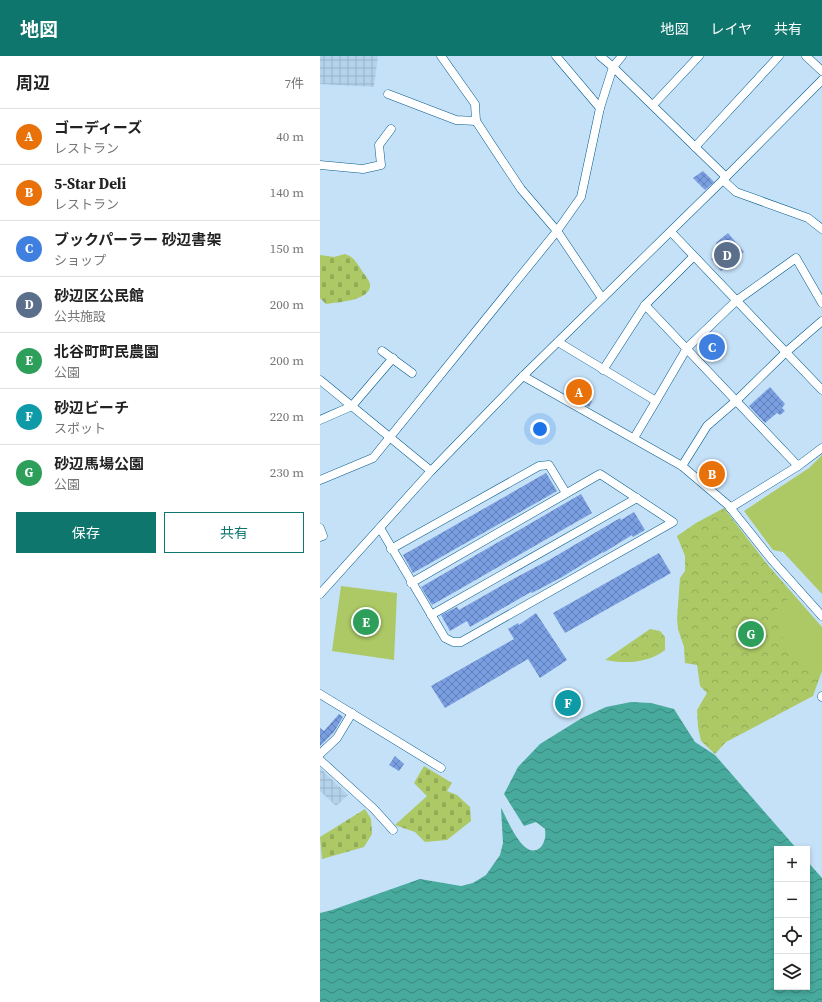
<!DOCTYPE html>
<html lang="ja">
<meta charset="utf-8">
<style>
body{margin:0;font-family:"Source Serif 4","Noto Sans JP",serif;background:#f2f2f2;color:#222}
.controls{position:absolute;right:12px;bottom:12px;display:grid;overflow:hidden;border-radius:0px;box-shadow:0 2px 6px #0003}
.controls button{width:36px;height:36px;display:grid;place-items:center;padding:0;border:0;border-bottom:1px solid #e0e0e0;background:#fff;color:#222;font:20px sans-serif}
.you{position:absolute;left:220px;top:373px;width:14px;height:14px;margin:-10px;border:3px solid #fff;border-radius:50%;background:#1a73e8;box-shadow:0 0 0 6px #1a73e833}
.badge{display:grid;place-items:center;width:26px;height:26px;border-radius:50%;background:#0f766e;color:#fff;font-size:13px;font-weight:700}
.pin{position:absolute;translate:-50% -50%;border:2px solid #fff;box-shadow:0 1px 4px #0006}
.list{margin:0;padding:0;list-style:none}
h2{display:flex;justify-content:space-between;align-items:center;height:52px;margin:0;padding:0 16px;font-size:17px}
h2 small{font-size:13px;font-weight:400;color:#767676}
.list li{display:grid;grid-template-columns:26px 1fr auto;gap:12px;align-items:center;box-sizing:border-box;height:56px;padding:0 16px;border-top:1px solid #e0e0e0}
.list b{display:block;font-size:15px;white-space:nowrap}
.list p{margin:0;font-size:13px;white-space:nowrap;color:#767676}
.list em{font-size:13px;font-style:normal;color:#767676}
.actions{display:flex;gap:8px;padding:12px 16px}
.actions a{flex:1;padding:9px 0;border:1px solid #0f766e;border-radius:0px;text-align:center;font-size:14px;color:#0f766e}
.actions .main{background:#0f766e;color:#fff}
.icon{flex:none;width:22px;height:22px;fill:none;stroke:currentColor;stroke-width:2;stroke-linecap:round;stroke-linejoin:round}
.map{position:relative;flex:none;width:502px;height:946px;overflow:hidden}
header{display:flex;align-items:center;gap:24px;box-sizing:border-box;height:56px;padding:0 20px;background:#0f766e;color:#fff}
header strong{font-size:19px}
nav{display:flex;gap:22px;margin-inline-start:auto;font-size:14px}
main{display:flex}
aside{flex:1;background:#fff}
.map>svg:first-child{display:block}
.industrial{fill:url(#industrial-grid)}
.forest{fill:url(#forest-crowns)}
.cemetery{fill:url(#cemetery-stones)}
.garden{fill:#acc965}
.water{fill:url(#water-waves)}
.building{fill:url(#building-cross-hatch)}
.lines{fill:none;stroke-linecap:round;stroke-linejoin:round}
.minor-casing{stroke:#035c8e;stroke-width:9}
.minor{stroke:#fff;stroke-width:8}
</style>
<header>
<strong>地図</strong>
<nav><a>地図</a><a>レイヤ</a><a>共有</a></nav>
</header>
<main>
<aside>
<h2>周辺<small>7件</small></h2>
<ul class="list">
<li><span class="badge" style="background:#e8710a">A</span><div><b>ゴーディーズ</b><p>レストラン</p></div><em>40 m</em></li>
<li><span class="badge" style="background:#e8710a">B</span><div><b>5-Star Deli</b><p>レストラン</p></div><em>140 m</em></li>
<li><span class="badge" style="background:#3f7fe0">C</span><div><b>ブックパーラー 砂辺書架</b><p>ショップ</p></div><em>150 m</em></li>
<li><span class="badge" style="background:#5c6f8a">D</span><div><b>砂辺区公民館</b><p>公共施設</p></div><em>200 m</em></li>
<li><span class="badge" style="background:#2e9e5b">E</span><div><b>北谷町町民農園</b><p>公園</p></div><em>200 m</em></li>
<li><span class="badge" style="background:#0f9aa8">F</span><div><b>砂辺ビーチ</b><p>スポット</p></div><em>220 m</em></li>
<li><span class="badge" style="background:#2e9e5b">G</span><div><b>砂辺馬場公園</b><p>公園</p></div><em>230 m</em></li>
</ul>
<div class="actions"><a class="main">保存</a><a>共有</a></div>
</aside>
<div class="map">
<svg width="502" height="946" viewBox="0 0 502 946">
<defs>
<pattern id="industrial-grid" width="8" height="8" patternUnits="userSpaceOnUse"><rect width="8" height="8" fill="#b4d3eb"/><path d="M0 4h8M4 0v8" fill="none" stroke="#99b4c9"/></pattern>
<pattern id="forest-crowns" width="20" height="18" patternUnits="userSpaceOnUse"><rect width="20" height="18" fill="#acc965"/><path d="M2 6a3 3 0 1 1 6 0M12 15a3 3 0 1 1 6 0" fill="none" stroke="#92ab57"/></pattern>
<pattern id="cemetery-stones" width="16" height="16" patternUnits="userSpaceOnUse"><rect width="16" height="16" fill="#acc965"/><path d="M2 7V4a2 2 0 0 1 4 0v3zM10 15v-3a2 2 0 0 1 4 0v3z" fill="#92ab57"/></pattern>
<pattern id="water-waves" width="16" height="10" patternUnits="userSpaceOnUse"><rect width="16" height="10" fill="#47aa9c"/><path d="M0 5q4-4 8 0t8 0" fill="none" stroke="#39897e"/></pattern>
<pattern id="building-cross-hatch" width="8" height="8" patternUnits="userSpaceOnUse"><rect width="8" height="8" fill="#7a9ee2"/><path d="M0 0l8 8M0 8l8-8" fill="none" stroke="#627fb6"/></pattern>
</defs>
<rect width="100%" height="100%" fill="#c5e1f8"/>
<g class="industrial">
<polygon points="0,0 58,0 54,31 0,28"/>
<polygon points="0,712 28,739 16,750 0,735"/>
</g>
<g class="forest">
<polygon points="404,452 447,508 502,571 502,615 493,640 406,686 395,698 381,685 378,671 377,654 387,637 380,630 377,609 365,607 364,591 358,573 357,563 360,522 365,515 365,500 357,480 376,467"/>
<path d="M330,573l10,2 5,6v13c-16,13 -40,14 -60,10z"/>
</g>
<g class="cemetery">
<path d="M25,198c9,3 12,9 17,17 3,4 7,9 8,13 2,17 -33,18 -44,20l-6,-6v-43l14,2z"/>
<polygon points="104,710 132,727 127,735 137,739 150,751 151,765 127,784 105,786 95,776 75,769 107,740 94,727"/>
<polygon points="45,753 51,763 52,778 44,791 2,803 0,781"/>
</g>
<g class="garden">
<polygon points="502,399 502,538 463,496 453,494 424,455 489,412"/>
<polygon points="21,530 77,537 74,604 12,595"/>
<polygon points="472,540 502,575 502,606 496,620 460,578 463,574 450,560"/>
</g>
<path class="water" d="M311,646l20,1 23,6 21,33 20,13 82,94h-20v138h30v-126l15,17v124h-502v-89l12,-3 88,-31 41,7 12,-3 13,-8 14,-20 3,-12 -2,-35c7,12 23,55 40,39 4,-5 5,-11 4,-18l-9,-7 -12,4 -20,-32 14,-27 22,-23 42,-26 24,-11z"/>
<g class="building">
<polygon points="383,115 394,126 385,134 373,122"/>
<polygon points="408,177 424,196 401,215 391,203 402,194 396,187"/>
<polygon points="450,331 465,348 462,352 465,355 460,359 457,357 445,367 429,350"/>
<polygon points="255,332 269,340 268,343 272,345 269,351 250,340"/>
<polygon points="226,417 237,435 93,517 83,499"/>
<polygon points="261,438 272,457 112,549 101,531"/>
<polygon points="314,456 325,474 313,481 312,479 283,497 283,496 242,521 212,537 211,536 150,571 147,565 130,575 121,559 137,551 139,554 195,522 229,504 300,462 301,464"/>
<polygon points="339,497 351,517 245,577 233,557"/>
<polygon points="216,557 247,604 220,622 208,603 125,652 111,630 194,583 188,573 198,567 199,569"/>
<polygon points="19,658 23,661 14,676 0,690 0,672 4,675"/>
<polygon points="75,700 84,708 79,715 69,709"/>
</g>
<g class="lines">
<defs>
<g id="minor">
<polyline points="121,0 155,48 156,65 179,100 201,133 237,175 282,242"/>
<polyline points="236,0 280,52"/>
<polyline points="280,0 293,11 406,121"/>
<polyline points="486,0 502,15"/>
<polyline points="68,38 136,64 156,65"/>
<polyline points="333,49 379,0"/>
<polyline points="375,91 459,0"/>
<polyline points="0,109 43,113 61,109 59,89 71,73"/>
<polyline points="403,124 416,136 488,162 502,173"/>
<polyline points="351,176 502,334"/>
<polyline points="325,249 478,410"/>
<polyline points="238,286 336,345 314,382"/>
<polyline points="62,295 92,317"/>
<polyline points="283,314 325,249 373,201"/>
<polyline points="203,320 362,410 408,449 452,504 502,560"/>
<polyline points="0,324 111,415"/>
<polyline points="336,345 367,292 416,245 476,202 502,247"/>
<polyline points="0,364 32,350 73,302"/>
<polyline points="362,410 387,370 417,344 465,297 502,265"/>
<polyline points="0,424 53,402 237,175 261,141 280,52 293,11 302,0"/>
<polyline points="410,452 478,410 502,392"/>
<polyline points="0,472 3,480 0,481"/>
<polyline points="60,472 125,582 133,586 141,586 353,466 280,418 91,527"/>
<polyline points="71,493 219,410 229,409 246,437"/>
<polyline points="0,538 111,415 203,320 403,124 502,24"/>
<polyline points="111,559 317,442"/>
<polyline points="0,638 121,712"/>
<polyline points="502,641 502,640"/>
<polyline points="0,698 17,682 32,657"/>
<polyline points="0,704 54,753 73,774"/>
</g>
</defs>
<use href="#minor" class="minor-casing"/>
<use href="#minor" class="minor"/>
</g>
</svg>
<div class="controls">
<button>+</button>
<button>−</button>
<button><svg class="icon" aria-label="locate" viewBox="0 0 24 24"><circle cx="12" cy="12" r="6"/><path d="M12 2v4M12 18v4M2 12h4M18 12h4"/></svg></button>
<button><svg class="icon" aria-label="layers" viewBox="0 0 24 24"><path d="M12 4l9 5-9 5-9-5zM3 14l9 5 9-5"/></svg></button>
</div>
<div class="you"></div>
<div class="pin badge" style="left:259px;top:336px;background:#e8710a">A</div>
<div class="pin badge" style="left:392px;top:418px;background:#e8710a">B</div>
<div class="pin badge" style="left:392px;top:291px;background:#3f7fe0">C</div>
<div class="pin badge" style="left:407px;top:199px;background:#5c6f8a">D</div>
<div class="pin badge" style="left:46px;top:566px;background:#2e9e5b">E</div>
<div class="pin badge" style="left:248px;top:647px;background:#0f9aa8">F</div>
<div class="pin badge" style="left:431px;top:578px;background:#2e9e5b">G</div>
</div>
</main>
